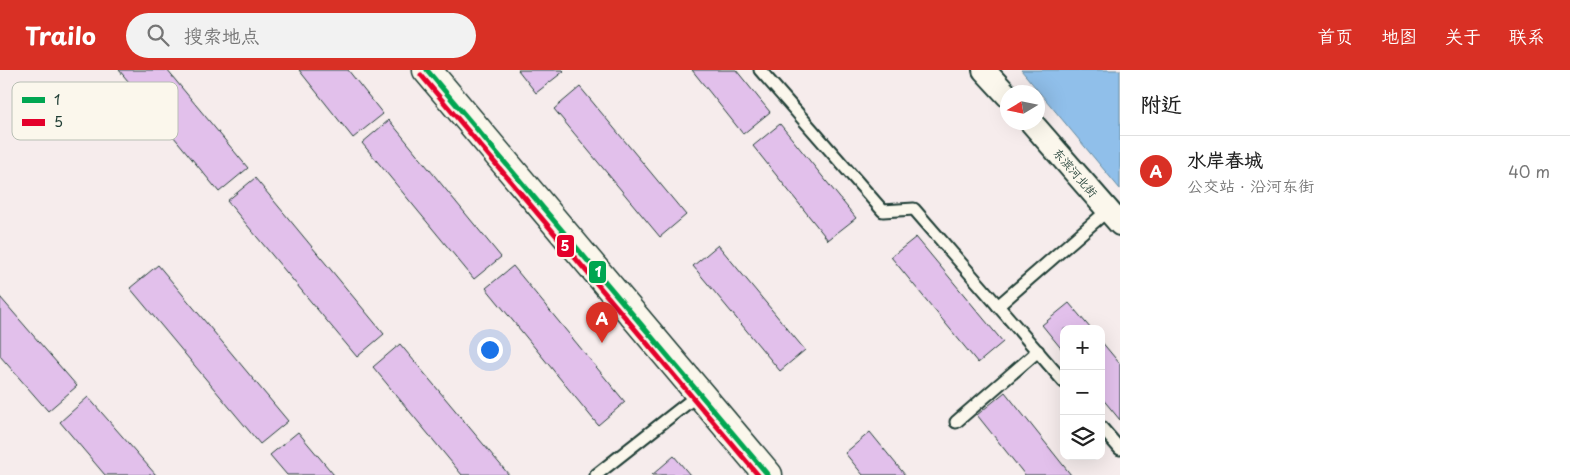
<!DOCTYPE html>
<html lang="zh">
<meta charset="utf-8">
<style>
body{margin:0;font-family:"Playpen Sans","LXGW WenKai TC",sans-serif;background:#f2f2f2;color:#222}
.controls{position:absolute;right:15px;bottom:15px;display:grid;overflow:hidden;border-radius:10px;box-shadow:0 5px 20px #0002}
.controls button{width:45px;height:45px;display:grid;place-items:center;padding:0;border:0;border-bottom:1px solid #e0e0e0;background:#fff;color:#222;font:25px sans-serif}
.compass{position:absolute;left:1000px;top:15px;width:45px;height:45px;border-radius:50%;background:#fff;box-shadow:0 5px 20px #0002;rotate:260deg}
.you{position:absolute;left:489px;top:279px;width:18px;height:18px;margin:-12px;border:4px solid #fff;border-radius:50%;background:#1a73e8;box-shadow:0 0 0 8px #1a73e833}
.badge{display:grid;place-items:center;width:32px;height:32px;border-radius:50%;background:#d93025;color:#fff;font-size:16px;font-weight:700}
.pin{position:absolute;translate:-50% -41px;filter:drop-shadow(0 1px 2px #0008)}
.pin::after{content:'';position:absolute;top:26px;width:18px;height:15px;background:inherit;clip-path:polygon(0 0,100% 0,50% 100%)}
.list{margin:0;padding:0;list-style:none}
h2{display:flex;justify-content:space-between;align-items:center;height:65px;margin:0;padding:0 20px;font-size:21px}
h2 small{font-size:16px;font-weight:400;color:#767676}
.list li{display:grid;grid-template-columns:32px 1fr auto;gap:15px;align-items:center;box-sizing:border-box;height:70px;padding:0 20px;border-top:1px solid #e0e0e0}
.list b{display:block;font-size:19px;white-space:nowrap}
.list p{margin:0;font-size:16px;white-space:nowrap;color:#767676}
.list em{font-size:16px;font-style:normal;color:#767676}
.icon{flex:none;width:28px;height:28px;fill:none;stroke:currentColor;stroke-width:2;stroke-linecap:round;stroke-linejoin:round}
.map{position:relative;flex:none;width:1120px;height:405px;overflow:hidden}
header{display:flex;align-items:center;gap:30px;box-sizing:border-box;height:70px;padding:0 25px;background:#d93025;color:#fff}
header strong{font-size:24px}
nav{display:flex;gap:28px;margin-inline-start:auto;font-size:18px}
.search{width:350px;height:45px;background:#f2f2f2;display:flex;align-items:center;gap:12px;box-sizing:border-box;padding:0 18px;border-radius:28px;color:#767676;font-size:19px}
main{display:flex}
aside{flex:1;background:#fff}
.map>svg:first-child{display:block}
.water{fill:#90bfea;stroke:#638ba1}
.building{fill:#e2c0eb;stroke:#1f3d34}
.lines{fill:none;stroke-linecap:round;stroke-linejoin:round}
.service-casing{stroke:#1f3d34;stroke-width:15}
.minor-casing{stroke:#1f3d34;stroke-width:26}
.tertiary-casing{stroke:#1f3d34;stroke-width:31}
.service{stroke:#fbf7ec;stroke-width:11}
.minor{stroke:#fbf7ec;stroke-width:22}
.tertiary{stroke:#fbf7ec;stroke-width:28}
.bus-1-casing{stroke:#fbf7ec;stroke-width:9}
.bus-2-casing{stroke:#fbf7ec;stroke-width:9}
.bus-1{stroke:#00a651;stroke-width:5}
.bus-2{stroke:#e4002b;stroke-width:5}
.labels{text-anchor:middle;stroke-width:4;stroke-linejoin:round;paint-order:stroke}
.street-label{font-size:12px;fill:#1f3d34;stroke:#fbf7ec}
.key{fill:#fbf7ec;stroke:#b9bfb5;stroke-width:1}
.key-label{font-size:14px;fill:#1f3d34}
.line-badge{stroke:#fbf7ec;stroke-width:2}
.badge-label{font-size:14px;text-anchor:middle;font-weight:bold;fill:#fff}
</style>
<header>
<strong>Trailo</strong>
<div class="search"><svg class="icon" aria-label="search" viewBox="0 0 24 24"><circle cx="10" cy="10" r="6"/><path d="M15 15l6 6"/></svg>搜索地点</div>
<nav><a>首页</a><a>地图</a><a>关于</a><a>联系</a></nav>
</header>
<main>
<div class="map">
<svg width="1120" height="405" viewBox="0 0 1120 405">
<rect width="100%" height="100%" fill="#f6ecec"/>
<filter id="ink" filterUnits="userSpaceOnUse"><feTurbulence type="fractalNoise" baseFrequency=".02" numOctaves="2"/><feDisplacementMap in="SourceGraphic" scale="10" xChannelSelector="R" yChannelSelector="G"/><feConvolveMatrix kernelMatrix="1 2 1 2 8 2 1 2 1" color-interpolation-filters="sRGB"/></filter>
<g filter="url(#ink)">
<polygon class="water" points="1021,0 1120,0 1120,119"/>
<g class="building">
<polygon points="119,0 167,0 248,98 219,122"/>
<polygon points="299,0 348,0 383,44 353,68"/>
<polygon points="518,0 563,0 564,1 536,23"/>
<polygon points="692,0 736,0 770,42 743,64"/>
<polygon points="580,17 686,145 660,167 554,39"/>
<polygon points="389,50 501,187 474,209 362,73"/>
<polygon points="780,54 856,148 828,170 753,76"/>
<polygon points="255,108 384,264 357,287 227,131"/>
<polygon points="916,167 1003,272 978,293 891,187"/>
<polygon points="718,175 805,280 780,301 693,196"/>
<polygon points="158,195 288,351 260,374 130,218"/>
<polygon points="513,196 625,332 598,355 486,218"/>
<polygon points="0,227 77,316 48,341 0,286"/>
<polygon points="1069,233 1091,259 1064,259 1064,282 1042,255"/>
<polygon points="1101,271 1120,294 1120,350 1101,327"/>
<polygon points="400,274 509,405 462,405 373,297"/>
<polygon points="1005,322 1071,405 1025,405 977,345"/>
<polygon points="88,327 156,405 105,405 60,352"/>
<polygon points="298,362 334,405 287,405 270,385"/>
<polygon points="870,362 905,405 863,405 845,383"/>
<polygon points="674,386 690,405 652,405"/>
</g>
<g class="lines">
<defs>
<g id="service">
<polyline points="760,0 883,141 914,139 1064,312"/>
<polyline points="998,236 1108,140"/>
<polyline points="956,352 1038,281"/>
<polyline points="1101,357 1120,379"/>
<polyline points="596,405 699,324"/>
</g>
<g id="minor">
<polyline points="984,0 1008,26"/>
<polyline points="1031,52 1120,154"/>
</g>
<polyline id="tertiary" points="427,0 768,405"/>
</defs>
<use href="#service" class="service-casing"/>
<use href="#minor" class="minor-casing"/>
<use href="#tertiary" class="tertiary-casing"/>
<use href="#service" class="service"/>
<use href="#minor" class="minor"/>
<use href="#tertiary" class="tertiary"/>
<defs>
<polyline id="bus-1" points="427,0 768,405"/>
<polyline id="bus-2" points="421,5 758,405"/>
</defs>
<use href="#bus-1" class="bus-1-casing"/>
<use href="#bus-2" class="bus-2-casing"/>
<use href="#bus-1" class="bus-1"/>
<use href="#bus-2" class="bus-2"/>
</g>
</g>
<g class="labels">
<g class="street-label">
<text transform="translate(1075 103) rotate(49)" y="4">东滨河北街</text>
</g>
</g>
<rect x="12" y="12" width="166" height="58" rx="8" class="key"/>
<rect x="22" y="27" width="23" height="6" fill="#00a651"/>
<rect x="22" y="49" width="23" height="7" fill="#e4002b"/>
<g class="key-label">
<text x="54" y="35">1</text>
<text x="54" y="57">5</text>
</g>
<g class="line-badge">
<rect x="556" y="164" width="19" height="24" rx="5" fill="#e4002b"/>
<rect x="588" y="190" width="19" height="24" rx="5" fill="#00a651"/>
</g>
<g class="badge-label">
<text x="565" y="181">5</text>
<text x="598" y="207">1</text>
</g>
</svg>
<div class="controls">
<button>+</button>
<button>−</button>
<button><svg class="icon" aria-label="layers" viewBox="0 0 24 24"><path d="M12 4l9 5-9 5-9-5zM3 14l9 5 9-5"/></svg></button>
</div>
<svg class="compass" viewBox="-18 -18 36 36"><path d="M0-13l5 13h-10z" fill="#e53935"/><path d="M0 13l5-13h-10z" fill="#767676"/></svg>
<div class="you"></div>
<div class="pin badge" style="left:602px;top:273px">A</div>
</div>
<aside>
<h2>附近<small></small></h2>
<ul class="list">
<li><span class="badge">A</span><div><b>水岸春城</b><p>公交站 · 沿河东街</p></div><em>40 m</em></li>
</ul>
</aside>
</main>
